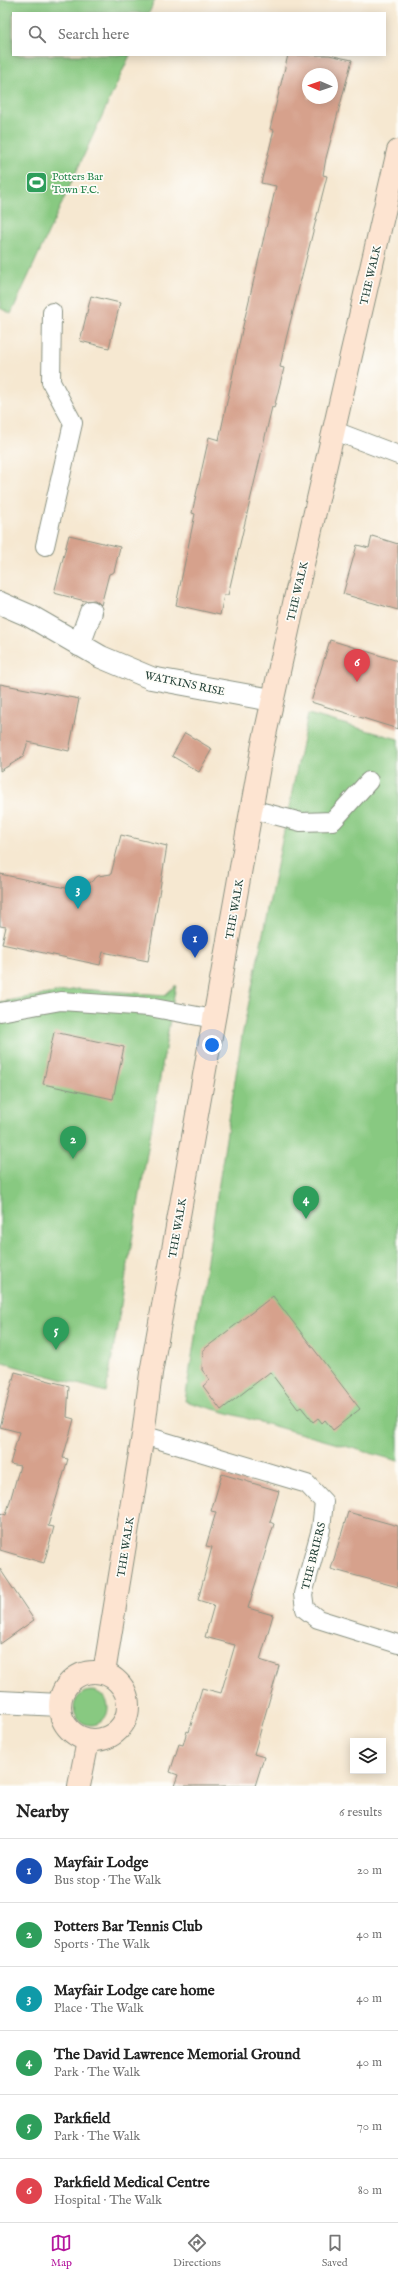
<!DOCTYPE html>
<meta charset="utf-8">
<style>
body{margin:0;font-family:"IM FELL English",serif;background:#f6f6f6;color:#222}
.controls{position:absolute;right:12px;bottom:12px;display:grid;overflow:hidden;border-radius:0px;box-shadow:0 2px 10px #0003}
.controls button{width:36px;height:36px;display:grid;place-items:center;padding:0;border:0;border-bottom:1px solid #e0e0e0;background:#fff;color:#222;font:20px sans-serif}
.compass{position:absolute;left:302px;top:68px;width:36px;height:36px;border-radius:50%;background:#fff;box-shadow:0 2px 10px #0003;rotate:272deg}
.you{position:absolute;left:212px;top:1045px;width:14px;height:14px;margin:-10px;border:3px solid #fff;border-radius:50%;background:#1a73e8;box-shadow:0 0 0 6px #1a73e833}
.badge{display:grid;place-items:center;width:26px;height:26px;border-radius:50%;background:#b5179e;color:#fff;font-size:13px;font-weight:700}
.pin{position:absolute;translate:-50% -33px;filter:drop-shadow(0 1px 2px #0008)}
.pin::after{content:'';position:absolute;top:21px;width:14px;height:12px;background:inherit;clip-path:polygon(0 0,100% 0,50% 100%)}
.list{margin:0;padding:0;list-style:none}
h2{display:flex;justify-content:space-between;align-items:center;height:52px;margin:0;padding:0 16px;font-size:17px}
h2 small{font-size:13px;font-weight:400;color:#767676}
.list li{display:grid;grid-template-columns:26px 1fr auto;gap:12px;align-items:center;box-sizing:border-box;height:64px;padding:0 16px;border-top:1px solid #e0e0e0}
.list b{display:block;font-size:15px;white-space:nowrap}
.list p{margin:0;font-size:13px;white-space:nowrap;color:#767676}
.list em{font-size:13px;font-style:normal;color:#767676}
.icon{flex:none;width:22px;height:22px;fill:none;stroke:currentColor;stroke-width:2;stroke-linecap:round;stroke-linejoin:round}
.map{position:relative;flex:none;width:398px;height:1786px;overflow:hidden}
.search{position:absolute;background:#fff;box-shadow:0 2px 10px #0003;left:12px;right:12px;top:12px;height:44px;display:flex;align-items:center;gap:10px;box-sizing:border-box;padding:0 14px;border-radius:0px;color:#767676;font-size:15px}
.sheet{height:436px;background:#fff}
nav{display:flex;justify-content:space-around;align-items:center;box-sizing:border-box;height:56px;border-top:1px solid #e0e0e0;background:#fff;font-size:11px;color:#767676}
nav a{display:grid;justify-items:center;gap:2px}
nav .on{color:#b5179e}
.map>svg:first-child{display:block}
.green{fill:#88c981;stroke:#54835a}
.building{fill:#d6a18c;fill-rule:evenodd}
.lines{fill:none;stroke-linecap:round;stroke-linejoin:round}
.lane-casing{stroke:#8a9282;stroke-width:20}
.street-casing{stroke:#8a9282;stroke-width:24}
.secondary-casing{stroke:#8a9282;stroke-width:24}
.lane{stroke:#fff;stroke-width:18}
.street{stroke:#fff;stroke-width:22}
.secondary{stroke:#fde4d1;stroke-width:22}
.labels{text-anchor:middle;stroke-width:3.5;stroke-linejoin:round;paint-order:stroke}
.leisure-label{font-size:11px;fill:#27864d;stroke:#fdfcf7;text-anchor:start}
.street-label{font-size:11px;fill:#1f3d34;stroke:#fdfcf7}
</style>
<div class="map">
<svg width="398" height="1786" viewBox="0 0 398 1786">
<rect width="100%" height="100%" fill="#fdfcf7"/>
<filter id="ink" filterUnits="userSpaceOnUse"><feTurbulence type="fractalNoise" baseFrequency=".025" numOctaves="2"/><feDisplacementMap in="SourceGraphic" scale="8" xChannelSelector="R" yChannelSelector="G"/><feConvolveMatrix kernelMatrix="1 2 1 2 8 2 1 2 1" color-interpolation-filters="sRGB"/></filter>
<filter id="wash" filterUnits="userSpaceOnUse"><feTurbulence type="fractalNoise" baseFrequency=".012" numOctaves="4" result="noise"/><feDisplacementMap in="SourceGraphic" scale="16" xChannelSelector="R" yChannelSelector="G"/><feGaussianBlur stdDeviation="0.9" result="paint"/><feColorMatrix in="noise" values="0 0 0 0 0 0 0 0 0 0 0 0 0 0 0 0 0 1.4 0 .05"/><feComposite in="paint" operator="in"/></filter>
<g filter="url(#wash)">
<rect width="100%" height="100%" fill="#f6e8d1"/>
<g class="green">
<polygon points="0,0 155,0 149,13 13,13 13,55 130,55 11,314 0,308"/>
<polygon points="308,714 398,739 398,1461 185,1401 242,1036"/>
<polygon points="176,985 106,1392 0,1362 0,1002 78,989 165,995"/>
<circle cx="91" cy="1708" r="17"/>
</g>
<g id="blocks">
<g class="building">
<path d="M288,55h41l23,5 -26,98 -3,17 4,1 -41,163 -6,28 4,1 -10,40 -2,-1 -44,188h-4l-4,20 -44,-10 19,-91 -3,-1 17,-76 10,3 23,-110 34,-144 -15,-3 13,-53 -4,-1zM308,74h24v24h-24z"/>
<polygon points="91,296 120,303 109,348 80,341"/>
<polygon points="69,535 120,547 114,572 109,574 101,605 95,600 85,601 54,593"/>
<polygon points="372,536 398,544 398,610 343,594 357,545 369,548"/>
<polygon points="330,640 398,661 398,729 311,702"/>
<polygon points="0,684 79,699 69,751 28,742 23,757 0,771"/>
<polygon points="185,733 212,749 199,772 172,756"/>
<polygon points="121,835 167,846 148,961 103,952 100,965 2,944 6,927 0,926 0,874 80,891 98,876 111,874"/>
<polygon points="54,1032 124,1047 113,1099 43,1084"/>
<polygon points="273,1296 360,1409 333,1430 325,1420 322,1423 318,1418 313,1422 301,1407 298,1409 270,1372 221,1410 203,1386 210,1380 202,1370 203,1350"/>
<polygon points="15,1372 69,1386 67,1417 74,1419 63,1458 68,1459 48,1526 54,1527 44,1563 0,1550 0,1513 6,1515 20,1466 10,1464 19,1432 0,1427"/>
<polygon points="222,1474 279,1491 270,1522 274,1524 248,1608 273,1615 260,1660 279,1666 254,1754 264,1757 255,1786 174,1786 178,1775 170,1772 179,1744 183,1745 187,1731 189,1732 202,1688 221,1693 235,1645 205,1637 214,1605 198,1600 212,1547 206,1546 216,1512 211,1511"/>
<polygon points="348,1512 398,1526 398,1587 331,1569"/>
<polygon points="0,1569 34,1620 0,1644"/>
</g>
</g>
</g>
<g filter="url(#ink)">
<use href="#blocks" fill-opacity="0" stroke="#8a9282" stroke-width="1"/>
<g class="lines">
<defs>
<g id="lane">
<polyline points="335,431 398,455"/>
<polyline points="45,546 73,423 51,382 52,312"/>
<polyline points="251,809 301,822 333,821 369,781"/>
<polyline points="0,1012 61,1001 149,1007 214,1019"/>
<polyline points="143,1435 307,1484 324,1502 321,1529 303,1594 305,1609 318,1619 398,1644"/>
</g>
<g id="street">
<polyline points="0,603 30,616 101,657 151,678 272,700"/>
<polyline points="79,645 91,612"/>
<polyline points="0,1702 59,1705"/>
</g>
<g id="secondary">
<circle cx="94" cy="1706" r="34"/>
<polyline points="104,1673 143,1435 151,1373 263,744 295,599 398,151"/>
<polyline points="79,1786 88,1741"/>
</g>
</defs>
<use href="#lane" class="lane-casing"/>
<use href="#street" class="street-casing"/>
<use href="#secondary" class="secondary-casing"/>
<use href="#lane" class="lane"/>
<use href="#street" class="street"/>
<use href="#secondary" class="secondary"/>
</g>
</g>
<defs>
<symbol id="stadium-square" viewBox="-11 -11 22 22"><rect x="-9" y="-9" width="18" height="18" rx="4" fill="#2e9e5b" stroke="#fdfcf7"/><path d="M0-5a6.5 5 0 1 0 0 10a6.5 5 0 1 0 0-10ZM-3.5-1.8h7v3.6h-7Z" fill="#fff"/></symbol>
</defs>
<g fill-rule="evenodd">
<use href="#stadium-square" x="24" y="170" width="25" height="25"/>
</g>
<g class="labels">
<g class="leisure-label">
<text x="52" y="180">Potters Bar<tspan x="52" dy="13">Town F.C.</tspan></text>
</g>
<g class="street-label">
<text transform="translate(370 275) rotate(-77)" y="4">THE WALK</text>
<text transform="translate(297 591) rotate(-77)" y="4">THE WALK</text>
<text transform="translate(185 683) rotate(12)" y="4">WATKINS RISE</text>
<text transform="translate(234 909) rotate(-80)" y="4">THE WALK</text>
<text transform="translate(177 1228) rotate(-80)" y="4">THE WALK</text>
<text transform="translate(125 1547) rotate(-81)" y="4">THE WALK</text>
<text transform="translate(313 1556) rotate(-76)" y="4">THE BRIERS</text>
</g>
</g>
</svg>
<div class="controls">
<button><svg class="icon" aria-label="layers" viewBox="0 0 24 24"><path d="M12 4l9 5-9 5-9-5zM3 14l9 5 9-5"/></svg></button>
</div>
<svg class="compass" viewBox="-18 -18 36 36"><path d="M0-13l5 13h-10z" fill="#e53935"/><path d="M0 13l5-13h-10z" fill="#767676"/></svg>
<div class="you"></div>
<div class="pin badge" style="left:195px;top:958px;background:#1a4fb4">1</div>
<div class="pin badge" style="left:73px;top:1159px;background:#2e9e5b">2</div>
<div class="pin badge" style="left:78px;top:909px;background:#0f9aa8">3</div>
<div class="pin badge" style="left:306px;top:1219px;background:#2e9e5b">4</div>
<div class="pin badge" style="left:56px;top:1350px;background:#2e9e5b">5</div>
<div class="pin badge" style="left:357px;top:682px;background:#e0444e">6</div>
<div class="search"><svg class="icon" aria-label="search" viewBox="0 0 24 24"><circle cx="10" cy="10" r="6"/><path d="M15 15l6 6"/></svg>Search here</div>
</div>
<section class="sheet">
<h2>Nearby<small>6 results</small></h2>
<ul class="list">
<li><span class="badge" style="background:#1a4fb4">1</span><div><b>Mayfair Lodge</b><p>Bus stop · The Walk</p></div><em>20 m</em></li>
<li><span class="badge" style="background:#2e9e5b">2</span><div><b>Potters Bar Tennis Club</b><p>Sports · The Walk</p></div><em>40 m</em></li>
<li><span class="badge" style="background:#0f9aa8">3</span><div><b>Mayfair Lodge care home</b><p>Place · The Walk</p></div><em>40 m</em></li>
<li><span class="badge" style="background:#2e9e5b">4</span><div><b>The David Lawrence Memorial Ground</b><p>Park · The Walk</p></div><em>40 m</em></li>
<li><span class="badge" style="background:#2e9e5b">5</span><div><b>Parkfield</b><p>Park · The Walk</p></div><em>70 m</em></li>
<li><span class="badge" style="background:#e0444e">6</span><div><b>Parkfield Medical Centre</b><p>Hospital · The Walk</p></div><em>80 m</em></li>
</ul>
</section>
<nav>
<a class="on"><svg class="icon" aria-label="map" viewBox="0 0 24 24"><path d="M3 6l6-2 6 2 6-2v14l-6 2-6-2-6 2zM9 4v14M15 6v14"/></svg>Map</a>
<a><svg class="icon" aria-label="directions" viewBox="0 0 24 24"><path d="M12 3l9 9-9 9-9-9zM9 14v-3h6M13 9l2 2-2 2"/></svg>Directions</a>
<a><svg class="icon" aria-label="saved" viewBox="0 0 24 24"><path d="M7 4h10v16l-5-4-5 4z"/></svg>Saved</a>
</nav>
